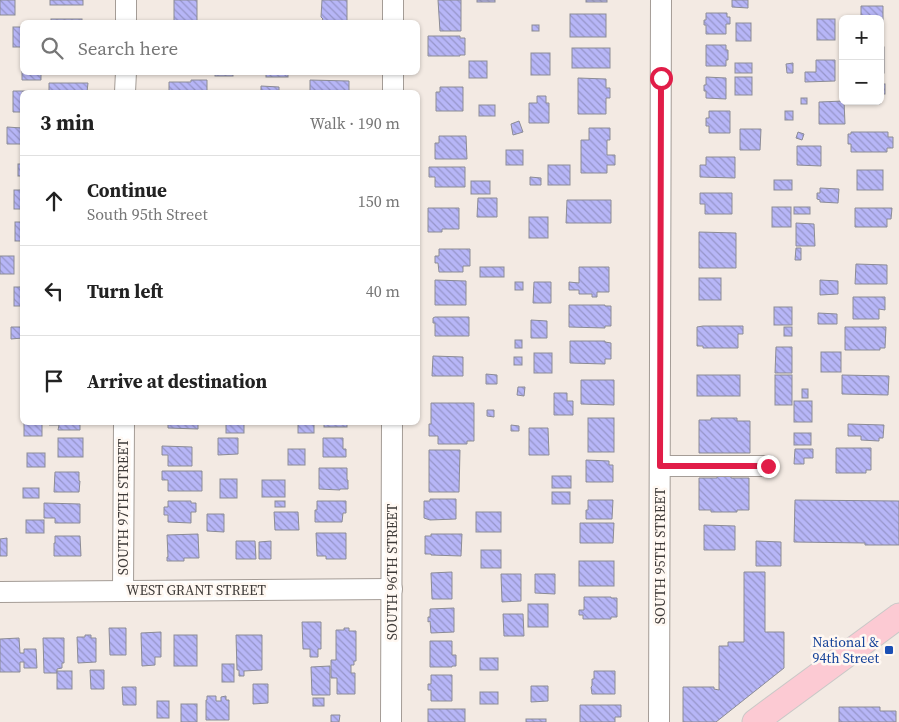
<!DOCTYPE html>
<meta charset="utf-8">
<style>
body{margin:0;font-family:"Source Serif 4",serif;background:#f6f6f6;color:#222}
.controls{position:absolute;right:15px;top:15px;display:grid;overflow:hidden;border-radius:8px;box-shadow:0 1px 4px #0004}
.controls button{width:45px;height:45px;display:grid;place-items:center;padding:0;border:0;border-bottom:1px solid #e0e0e0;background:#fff;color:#222;font:25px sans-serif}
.stop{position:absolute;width:15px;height:15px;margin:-11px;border:4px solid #e11d48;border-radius:50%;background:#fff}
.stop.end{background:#e11d48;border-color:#fff;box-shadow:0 1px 5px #0008}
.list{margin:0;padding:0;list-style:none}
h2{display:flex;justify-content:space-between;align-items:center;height:65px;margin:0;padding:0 20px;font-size:21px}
h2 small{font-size:16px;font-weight:400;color:#767676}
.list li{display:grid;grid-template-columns:32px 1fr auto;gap:15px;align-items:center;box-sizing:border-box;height:90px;padding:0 20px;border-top:1px solid #e0e0e0}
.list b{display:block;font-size:19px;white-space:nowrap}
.list p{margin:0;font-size:16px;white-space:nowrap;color:#767676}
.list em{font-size:16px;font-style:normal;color:#767676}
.icon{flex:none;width:28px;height:28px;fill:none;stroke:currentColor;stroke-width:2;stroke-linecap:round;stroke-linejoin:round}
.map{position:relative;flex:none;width:899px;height:722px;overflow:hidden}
.search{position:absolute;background:#fff;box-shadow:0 1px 4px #0004;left:20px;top:20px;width:400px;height:55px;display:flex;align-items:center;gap:12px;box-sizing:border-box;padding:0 18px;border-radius:8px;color:#767676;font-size:19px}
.panel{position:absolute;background:#fff;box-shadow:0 1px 4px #0004;left:20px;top:90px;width:400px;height:335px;border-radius:8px}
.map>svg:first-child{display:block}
.building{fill:url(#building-back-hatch);stroke:#8c8c95}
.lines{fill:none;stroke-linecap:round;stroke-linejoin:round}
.minor-casing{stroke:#a49c96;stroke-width:22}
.major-casing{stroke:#c9c8c7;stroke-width:27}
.minor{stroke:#fff;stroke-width:20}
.major{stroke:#fccad3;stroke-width:25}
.route{stroke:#e11d48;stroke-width:6}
.transit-dot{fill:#1a4fb4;stroke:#fff8f2;stroke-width:2}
.labels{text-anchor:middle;stroke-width:5;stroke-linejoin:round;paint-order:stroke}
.street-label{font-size:14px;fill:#3d3937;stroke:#fff8f2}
.transit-label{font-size:14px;fill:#164399;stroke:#fff8f2;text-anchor:end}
</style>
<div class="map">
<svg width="899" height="722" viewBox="0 0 899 722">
<defs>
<pattern id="building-back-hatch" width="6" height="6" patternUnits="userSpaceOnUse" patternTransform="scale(1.25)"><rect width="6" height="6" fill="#b7b6f7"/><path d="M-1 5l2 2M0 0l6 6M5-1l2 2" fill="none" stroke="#9695c9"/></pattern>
</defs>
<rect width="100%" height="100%" fill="#f3eae3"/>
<g class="building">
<rect x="0" y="0" width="15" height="15"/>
<rect x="50" y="0" width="33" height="5"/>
<rect x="174" y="0" width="23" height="22"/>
<polygon points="322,0 347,0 347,22 321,22 323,19 321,17"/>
<polygon points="438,0 461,0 461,31 440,31"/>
<rect x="477" y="0" width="18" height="2"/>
<rect x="586" y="0" width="21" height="2"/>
<polygon points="732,0 748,0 748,8 732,7"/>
<polygon points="861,6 883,6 883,32 880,32 880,19 861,19"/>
<polygon points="706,13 727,13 727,17 730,17 730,24 726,24 726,34 706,34 706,25 704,25 704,20 706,20"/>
<rect x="570" y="14" width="36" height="23"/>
<rect x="51" y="19" width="31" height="3"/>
<rect x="817" y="19" width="18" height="21"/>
<rect x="736" y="23" width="15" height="18"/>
<rect x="532" y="25" width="7" height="6"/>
<rect x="13" y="27" width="9" height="20"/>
<polygon points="428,36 460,36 460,38 465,38 465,55 460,55 460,56 428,56"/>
<polygon points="706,45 726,45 726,50 728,50 728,60 726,60 726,66 706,66"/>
<rect x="880" y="47" width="4" height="26"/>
<rect x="572" y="48" width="38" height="20"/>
<rect x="531" y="53" width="19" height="22"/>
<polygon points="816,60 835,60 835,81 805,82 805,72 816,72"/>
<rect x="469" y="61" width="18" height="17"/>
<rect x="735" y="63" width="17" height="10"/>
<polygon points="793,63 793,73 787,73 786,64"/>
<polygon points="22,67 22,72 41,72 41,80 22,80"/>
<rect x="215" y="72" width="18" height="4"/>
<rect x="266" y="72" width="22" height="5"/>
<polygon points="706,77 726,78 726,99 706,98 706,91 704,91 704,85 706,85"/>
<rect x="735" y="77" width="17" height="18"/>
<polygon points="578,78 606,79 606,88 610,88 610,98 606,98 606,114 578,114"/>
<polygon points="191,80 207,80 207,92 169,92 169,82 191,82"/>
<polygon points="310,80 349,81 349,92 310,92"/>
<polygon points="49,83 88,83 87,92 49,92"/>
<rect x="880" y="84" width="5" height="10"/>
<polygon points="261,86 279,87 279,92 261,92"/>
<polygon points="440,87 463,87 463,111 436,111 436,92 440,92"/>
<polygon points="13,91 31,91 31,92 22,92 22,112 13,112"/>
<polygon points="537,96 546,96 546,103 549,103 549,123 529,123 529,103 537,103"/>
<rect x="801" y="98" width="6" height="6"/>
<polygon points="844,101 845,124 819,124 819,102"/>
<polygon points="853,101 880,101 880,104 853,103"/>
<rect x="479" y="105" width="16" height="11"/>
<polygon points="709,111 730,111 730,133 709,133 709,126 706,126 706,118 709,118"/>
<rect x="785" y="111" width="8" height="9"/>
<polygon points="519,121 523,132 513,135 511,124"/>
<polygon points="7,127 22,128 22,144 7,144"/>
<polygon points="589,128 610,128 610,140 607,140 607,155 615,155 615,165 607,165 607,173 581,173 581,140 589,140"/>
<polygon points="740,129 761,129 760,150 740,150"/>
<polygon points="798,132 804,134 802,140 796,138"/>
<polygon points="851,132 888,132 888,137 893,137 893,148 887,148 887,152 851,152 851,144 848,144 848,134 851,134"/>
<polygon points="439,136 466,136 467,159 435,159 435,143 439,143"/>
<polygon points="797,146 821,146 821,166 797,165"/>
<rect x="506" y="150" width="17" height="15"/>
<polygon points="706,157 735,157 735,178 700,177 700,165 706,165"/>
<rect x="18" y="164" width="4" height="12"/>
<rect x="548" y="165" width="22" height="20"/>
<polygon points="429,167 465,167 465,187 435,187 435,177 429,177"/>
<rect x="857" y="170" width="26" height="20"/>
<polygon points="530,177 541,178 541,185 530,185"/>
<rect x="774" y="180" width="18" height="10"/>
<rect x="471" y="181" width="19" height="13"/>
<polygon points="820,188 839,189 838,203 820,202 820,200 817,199 817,193 820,193"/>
<rect x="14" y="190" width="8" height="19"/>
<polygon points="700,193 732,193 732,214 705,214 705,204 700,204"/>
<polygon points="478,198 497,198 497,217 477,217"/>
<polygon points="567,200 611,200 611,223 566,223"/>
<rect x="772" y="207" width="19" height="20"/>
<rect x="794" y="207" width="16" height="7"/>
<polygon points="428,208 459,208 459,229 442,229 442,232 428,232"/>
<polygon points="855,208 892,208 891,219 887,219 887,227 855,227"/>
<rect x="529" y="217" width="19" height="21"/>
<rect x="15" y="222" width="7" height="19"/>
<polygon points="796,223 814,224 815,246 796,246"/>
<polygon points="699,232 736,233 736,268 699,268"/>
<polygon points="796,248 801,248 801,260 795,260"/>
<polygon points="439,249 470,249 470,266 463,266 463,272 439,272 438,263 435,263 435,256 439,256"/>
<rect x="0" y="256" width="14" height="18"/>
<polygon points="856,264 887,265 887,284 855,284"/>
<rect x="480" y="267" width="24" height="10"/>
<polygon points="579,267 609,267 609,292 597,292 597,297 592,297 592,294 579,294 579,290 569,290 569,282 579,283"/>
<rect x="699" y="278" width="22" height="22"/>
<polygon points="435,280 466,281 466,305 435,305"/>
<polygon points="820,280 838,281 838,294 820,295"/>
<rect x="515" y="282" width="8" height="8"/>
<polygon points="534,282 551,282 551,303 533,303"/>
<rect x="14" y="287" width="8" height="19"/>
<polygon points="853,297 885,297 885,310 879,309 879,319 853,319"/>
<polygon points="569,305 605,305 605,306 611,306 611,326 605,326 605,328 569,327"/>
<rect x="774" y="307" width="18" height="18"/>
<polygon points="818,313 837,314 837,324 818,324"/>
<polygon points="435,317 469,317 469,336 435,336 435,323 433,323 433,318"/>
<polygon points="531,320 547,321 547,338 531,338"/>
<polygon points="703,326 743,326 743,334 738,334 738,348 703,348 703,346 697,346 697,327"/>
<polygon points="11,327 22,327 22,338 11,339"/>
<rect x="784" y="327" width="8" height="9"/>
<polygon points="845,327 886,327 885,348 880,348 880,350 845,350"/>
<rect x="515" y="340" width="7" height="8"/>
<polygon points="570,341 605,341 605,342 611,343 611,359 605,359 605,364 570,363"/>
<polygon points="776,347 792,347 792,373 775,373"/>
<rect x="821" y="352" width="20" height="20"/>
<rect x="534" y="353" width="18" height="20"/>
<polygon points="433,356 463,357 463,376 432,376"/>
<rect x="514" y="357" width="8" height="8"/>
<polygon points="486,374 497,375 497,384 486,384"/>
<rect x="697" y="375" width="43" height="21"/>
<rect x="775" y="375" width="17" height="30"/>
<polygon points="842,375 889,376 888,395 842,394"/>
<polygon points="581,380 614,380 614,405 581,404"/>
<polygon points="518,387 525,387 524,396 517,395"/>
<rect x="802" y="389" width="6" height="9"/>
<polygon points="554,393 567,393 567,401 573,401 573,415 554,415"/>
<rect x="794" y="401" width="18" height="21"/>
<polygon points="431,403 474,403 474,441 467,441 467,444 438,444 438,436 429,436 429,424 431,424"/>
<polygon points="487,410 494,410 494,417 487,416"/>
<rect x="588" y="418" width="26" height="34"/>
<polygon points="711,418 737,418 737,421 750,421 750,453 699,453 699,420 711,420"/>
<rect x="24" y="422" width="18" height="14"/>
<polygon points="49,422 80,422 80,430 58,430 59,425 49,425"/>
<polygon points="168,422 198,422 198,429 168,428"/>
<rect x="226" y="422" width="18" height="11"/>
<rect x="298" y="422" width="16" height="11"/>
<rect x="324" y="422" width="23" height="5"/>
<polygon points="848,424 884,425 883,438 879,438 879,441 861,440 861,436 848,436"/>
<polygon points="511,425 519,426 519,431 511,431"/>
<polygon points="529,428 548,428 549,455 529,455"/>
<rect x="794" y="433" width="17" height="12"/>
<rect x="58" y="438" width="25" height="19"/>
<polygon points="218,438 238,438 238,454 218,455"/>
<polygon points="323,438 343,438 343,449 346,449 346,457 323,457"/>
<polygon points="162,446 192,447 192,466 168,466 168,455 162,455"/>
<polygon points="836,448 871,448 871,470 866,470 866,473 836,473"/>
<rect x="288" y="449" width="17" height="16"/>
<polygon points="795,449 813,449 813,458 804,458 804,464 794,464"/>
<polygon points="429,450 460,450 459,492 429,492"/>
<rect x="27" y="453" width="18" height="14"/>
<polygon points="586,460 609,461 609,465 613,465 613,482 586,482"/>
<polygon points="319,468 347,468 347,480 348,480 348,489 340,489 340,490 319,489"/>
<polygon points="162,471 202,471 202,491 168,491 168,480 162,480"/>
<polygon points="55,472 79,472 79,481 80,481 79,492 54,492"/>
<rect x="552" y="476" width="19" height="12"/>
<polygon points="717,476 731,476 731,478 749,478 749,510 737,510 737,512 711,512 711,510 699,510 699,478 717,478"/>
<rect x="220" y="479" width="17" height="19"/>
<rect x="262" y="480" width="23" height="17"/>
<rect x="23" y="488" width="16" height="10"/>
<rect x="552" y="492" width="18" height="12"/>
<polygon points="430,499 456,499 456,519 430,520 424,518 424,501 430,501"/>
<polygon points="588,500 613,500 612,519 586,519 586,510 588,510"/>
<polygon points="795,500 899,501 899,545 865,545 865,543 794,542"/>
<polygon points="168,501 191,501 191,503 196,503 196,512 191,512 191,523 168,522 168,515 164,515 164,507 168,507"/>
<rect x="275" y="501" width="10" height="6"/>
<polygon points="317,501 346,501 346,513 343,513 342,522 315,522 315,510 317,510"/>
<polygon points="44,503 80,504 80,523 55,523 55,518 44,518"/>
<polygon points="274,512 298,512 299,530 275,530"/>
<rect x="476" y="512" width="25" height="20"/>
<polygon points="207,514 224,514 224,532 207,531"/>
<rect x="26" y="520" width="18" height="13"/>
<polygon points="580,523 614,523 613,543 580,543"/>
<polygon points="704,525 735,526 735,550 704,550"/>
<polygon points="316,533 346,533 346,559 326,559 326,556 317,556"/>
<polygon points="198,534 199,558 184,558 184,561 167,561 167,557 168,557 167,535"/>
<polygon points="431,534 462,534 461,556 431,555 431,554 425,554 425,536 431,536"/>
<polygon points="55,536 80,536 81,556 54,556 54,543 55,543"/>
<polygon points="7,538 7,556 0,556 0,539"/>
<polygon points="236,541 255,541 256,559 236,559"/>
<polygon points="271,541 271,559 259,559 259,542"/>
<polygon points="756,541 781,542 781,566 756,566"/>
<rect x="481" y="550" width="20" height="18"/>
<rect x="579" y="561" width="35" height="25"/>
<polygon points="452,572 452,599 432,599 431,573"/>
<polygon points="744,572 765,572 765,632 784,632 784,668 716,722 683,722 683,687 714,687 714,689 719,690 719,646 728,646 728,642 744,642"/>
<polygon points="501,574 521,574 521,601 502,602"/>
<polygon points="535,574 555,574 555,594 535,593"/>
<polygon points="584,597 611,597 611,598 617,598 617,617 611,617 611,619 583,619 583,615 579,615 579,610 584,610"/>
<rect x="528" y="604" width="20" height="23"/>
<polygon points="454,608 454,632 431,633 430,621 428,622 428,617 430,617 430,609"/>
<polygon points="503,614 523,614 524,636 504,636"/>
<polygon points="302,622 321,622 321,649 318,649 318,657 310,657 310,649 303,649"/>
<polygon points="109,628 126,628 126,655 110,655"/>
<polygon points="344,628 349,628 349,631 356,631 356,661 354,661 354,665 351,665 351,673 355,673 355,694 337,694 337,678 331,678 331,660 336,660 336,630 344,630"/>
<polygon points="161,632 161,657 155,657 155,665 142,666 141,633"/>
<polygon points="85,635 91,635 91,638 96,638 96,662 78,663 77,637 85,637"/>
<rect x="174" y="635" width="23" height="31"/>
<polygon points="236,635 262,635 262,670 244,671 244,676 239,676 239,670 237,670"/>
<polygon points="19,638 20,653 24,653 24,649 36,649 37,668 24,668 24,662 20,662 20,672 0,672 0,639"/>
<polygon points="43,638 64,638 64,663 62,663 62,668 57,669 57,673 44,673"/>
<polygon points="430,641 452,641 452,655 456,655 456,666 452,666 452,667 430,667"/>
<rect x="480" y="658" width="18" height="12"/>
<rect x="222" y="664" width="12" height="18"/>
<polygon points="330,666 330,695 312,695 311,667"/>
<polygon points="90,670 104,670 104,689 91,689"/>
<rect x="57" y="671" width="15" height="18"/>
<polygon points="594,671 615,671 615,694 592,694 591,687 592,686 592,679 594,679"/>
<polygon points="431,675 452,675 452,701 431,701 431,690 428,690 428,684 431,684"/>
<polygon points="253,684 268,684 268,703 253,704"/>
<polygon points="531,686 548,686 548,701 531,702"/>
<polygon points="122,687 136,687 136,705 123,705"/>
<rect x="480" y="692" width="18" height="12"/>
<polygon points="207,696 216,696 216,701 221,701 221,697 226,696 226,700 229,700 229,720 206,720 206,700 207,700"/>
<rect x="313" y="698" width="11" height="8"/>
<rect x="157" y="701" width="12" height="17"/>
<rect x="181" y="704" width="16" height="18"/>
<polygon points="580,705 621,705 621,717 615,717 615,722 580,722"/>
<polygon points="839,707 880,707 880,711 896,711 896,722 839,722"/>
<rect x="428" y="709" width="37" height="13"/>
<polygon points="331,715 340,715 339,722 331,722"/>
<rect x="526" y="719" width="20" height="3"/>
</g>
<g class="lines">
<defs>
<g id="minor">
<polyline points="126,22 126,0"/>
<polyline points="393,22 393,0"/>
<polyline points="125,92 126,72"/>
<polyline points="393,92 393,72"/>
<polyline points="660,466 768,466"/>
<polyline points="123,591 124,422"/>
<polyline points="0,592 392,589"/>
<polyline points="391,722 392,422"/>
<polyline points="659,722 661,0"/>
</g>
<polyline id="major" points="755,722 899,616"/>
</defs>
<use href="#minor" class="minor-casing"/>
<use href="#major" class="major-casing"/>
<use href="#minor" class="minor"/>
<use href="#major" class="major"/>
</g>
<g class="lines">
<polyline class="route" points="661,78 660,466 768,466"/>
</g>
<rect class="transit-dot" x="884" y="645" width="10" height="10" rx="2.5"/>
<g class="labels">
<g class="street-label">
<text transform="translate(123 507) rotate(-90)" y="5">SOUTH 97TH STREET</text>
<text transform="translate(660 556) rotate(-90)" y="5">SOUTH 95TH STREET</text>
<text transform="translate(392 572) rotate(-90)" y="5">SOUTH 96TH STREET</text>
<text x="196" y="595">WEST GRANT STREET</text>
</g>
<g class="transit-label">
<text x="879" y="647">National &amp;<tspan x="879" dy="16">94th Street</tspan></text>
</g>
</g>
</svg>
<div class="controls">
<button>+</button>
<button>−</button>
</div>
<div class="stop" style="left:661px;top:78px"></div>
<div class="stop end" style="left:768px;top:466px"></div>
<div class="search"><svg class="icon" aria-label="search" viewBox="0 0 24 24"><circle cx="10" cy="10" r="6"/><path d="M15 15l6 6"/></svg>Search here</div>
<section class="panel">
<h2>3 min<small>Walk · 190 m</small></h2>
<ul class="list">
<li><svg class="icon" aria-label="ahead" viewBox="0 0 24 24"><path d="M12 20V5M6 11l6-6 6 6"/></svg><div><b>Continue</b><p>South 95th Street</p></div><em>150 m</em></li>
<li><svg class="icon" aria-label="left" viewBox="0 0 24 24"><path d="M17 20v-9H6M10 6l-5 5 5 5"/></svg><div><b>Turn left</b></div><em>40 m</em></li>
<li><svg class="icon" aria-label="arrive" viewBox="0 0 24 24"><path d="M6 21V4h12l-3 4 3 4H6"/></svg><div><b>Arrive at destination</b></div></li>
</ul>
</section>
</div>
